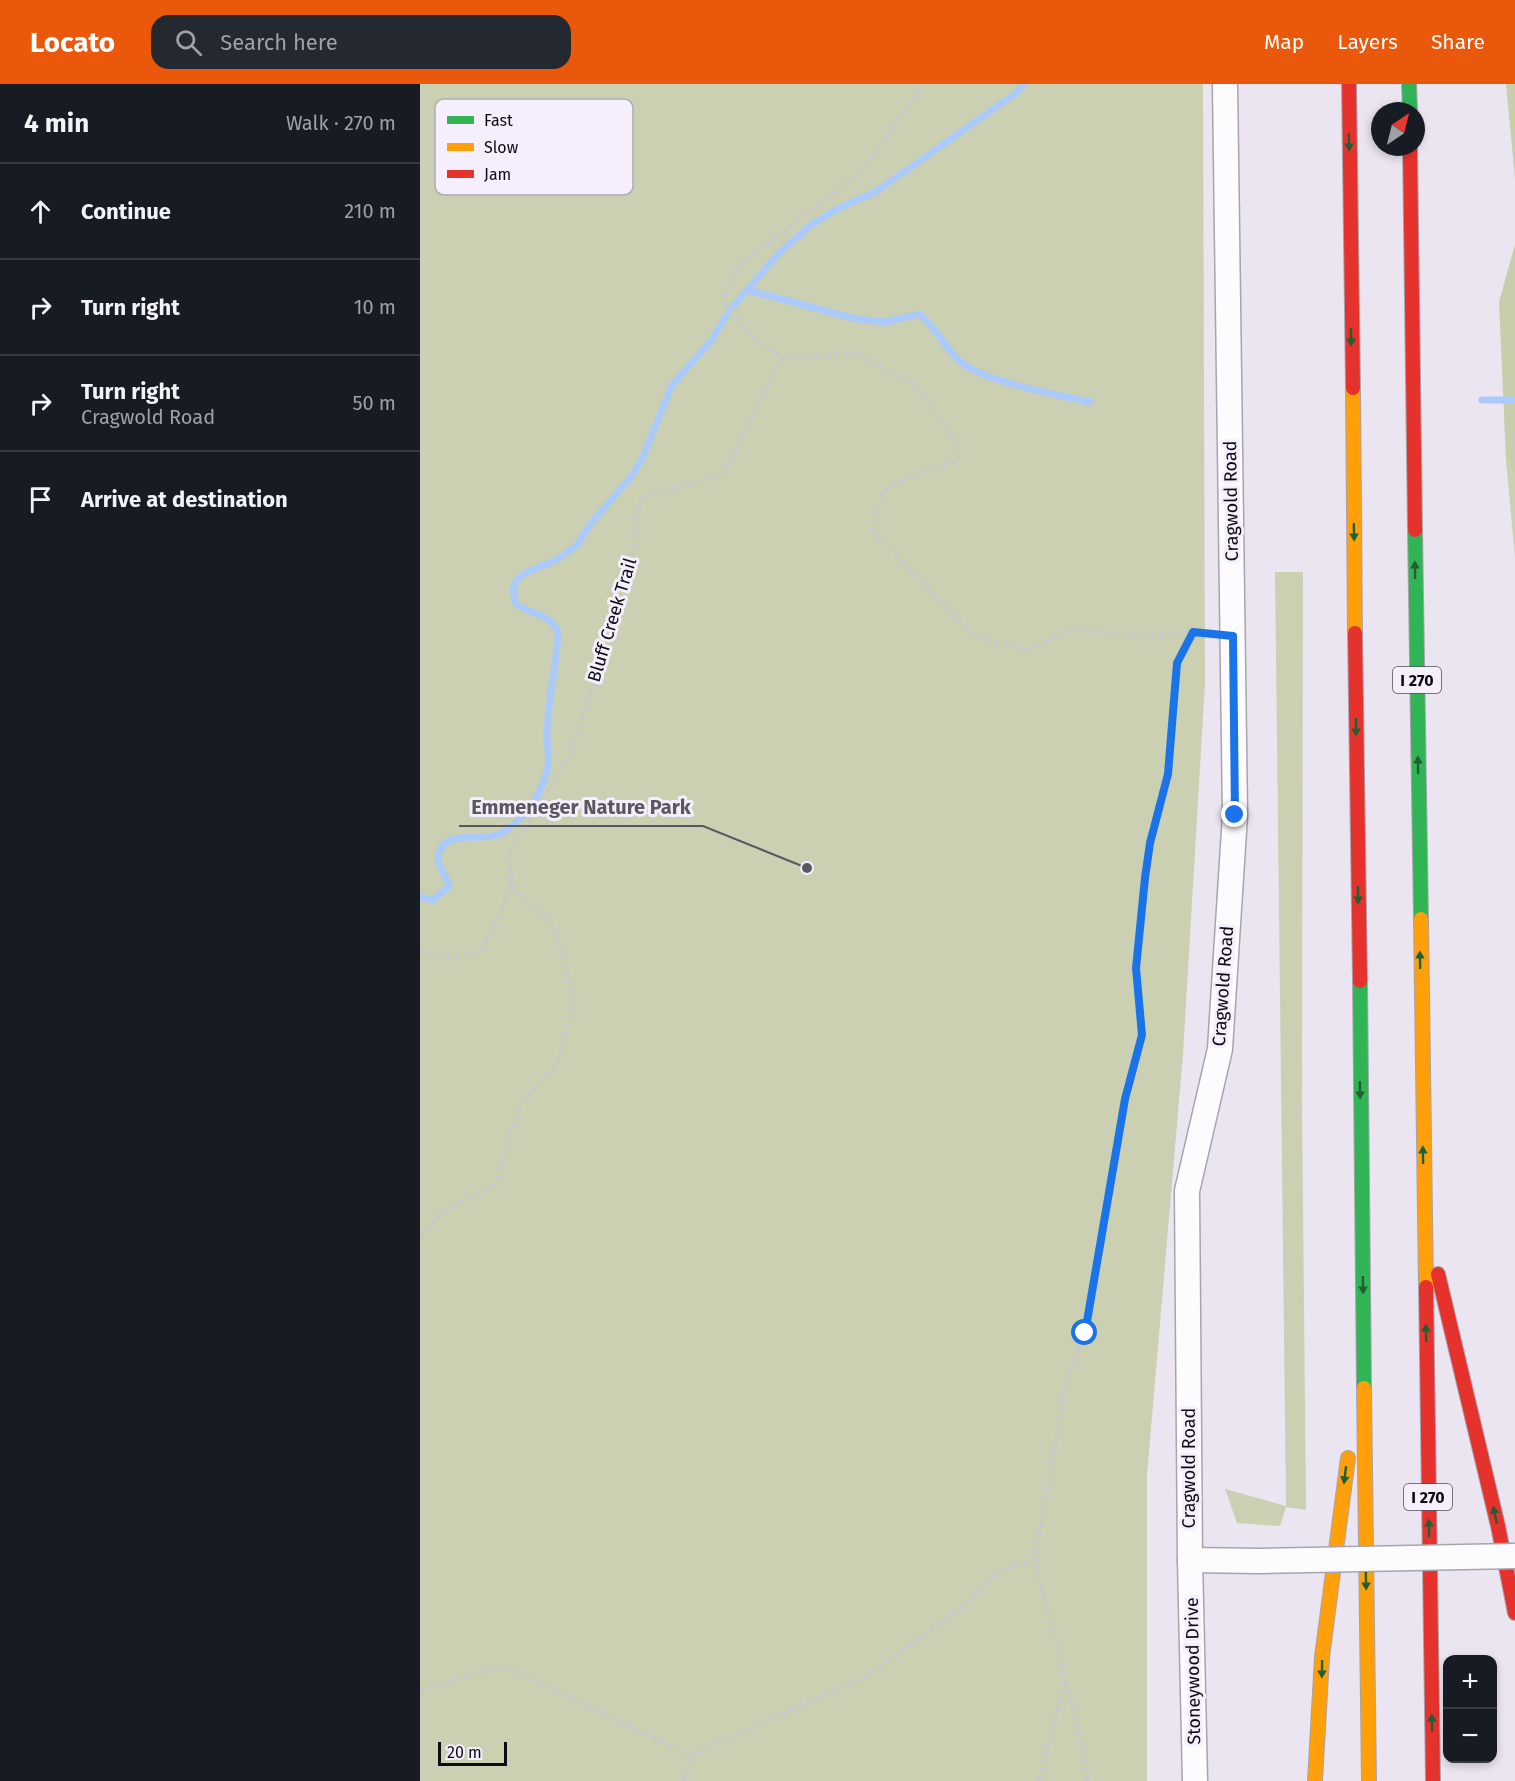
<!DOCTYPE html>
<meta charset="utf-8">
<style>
body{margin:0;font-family:"Fira Sans",sans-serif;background:#242831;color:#f1f3f6}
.controls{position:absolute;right:18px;bottom:18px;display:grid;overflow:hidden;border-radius:12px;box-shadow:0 3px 9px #0003}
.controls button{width:54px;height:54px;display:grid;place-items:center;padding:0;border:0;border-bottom:2px solid #363941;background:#171b24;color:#f1f3f6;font:30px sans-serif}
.compass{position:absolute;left:951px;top:18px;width:54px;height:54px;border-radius:50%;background:#171b24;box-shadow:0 3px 9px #0003;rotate:35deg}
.scale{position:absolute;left:18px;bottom:15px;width:69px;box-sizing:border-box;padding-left:6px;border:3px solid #0e0a12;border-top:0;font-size:16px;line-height:21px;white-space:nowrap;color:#0e0a12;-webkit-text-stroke:4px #f4eefd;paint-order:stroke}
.stop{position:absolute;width:18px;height:18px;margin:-14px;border:4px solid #1a73e8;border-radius:50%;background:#fff}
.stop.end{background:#1a73e8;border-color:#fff;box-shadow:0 2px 6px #0008}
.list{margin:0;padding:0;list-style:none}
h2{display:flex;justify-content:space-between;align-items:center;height:78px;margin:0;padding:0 24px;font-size:26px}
h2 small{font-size:20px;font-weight:400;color:#9ea1a6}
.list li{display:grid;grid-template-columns:39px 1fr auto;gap:18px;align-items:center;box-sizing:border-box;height:96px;padding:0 24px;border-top:2px solid #363941}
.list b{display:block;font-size:22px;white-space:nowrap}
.list p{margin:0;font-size:20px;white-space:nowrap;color:#9ea1a6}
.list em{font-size:20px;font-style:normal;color:#9ea1a6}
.icon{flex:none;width:33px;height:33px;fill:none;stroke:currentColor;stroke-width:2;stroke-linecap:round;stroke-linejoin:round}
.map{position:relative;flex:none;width:1095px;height:1697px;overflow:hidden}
header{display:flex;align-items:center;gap:36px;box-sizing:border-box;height:84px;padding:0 30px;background:#ea580c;color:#fff}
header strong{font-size:28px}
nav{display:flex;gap:33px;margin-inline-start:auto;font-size:21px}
.search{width:420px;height:54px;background:#242831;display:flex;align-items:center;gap:15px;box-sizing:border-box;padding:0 21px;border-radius:18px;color:#9ea1a6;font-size:22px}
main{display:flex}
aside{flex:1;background:#171b24}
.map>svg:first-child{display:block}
.green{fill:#cbd0b2}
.forest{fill:#c9ceaa}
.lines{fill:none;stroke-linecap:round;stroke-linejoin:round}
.stream{stroke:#abcafa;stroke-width:7}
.street-casing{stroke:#a8a4ad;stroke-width:27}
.fast-casing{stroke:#a8a4ad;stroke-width:16}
.slow-casing{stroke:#a8a4ad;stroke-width:16}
.jam-casing{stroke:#a8a4ad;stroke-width:16}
.path{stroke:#c9c7cc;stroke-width:4;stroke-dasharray:4.5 4.5;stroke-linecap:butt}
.street{stroke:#fcfbfd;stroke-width:24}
.fast{stroke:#30b455;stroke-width:14}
.slow{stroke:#ff9f0a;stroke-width:14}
.jam{stroke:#e5322d;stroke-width:14}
.street-bridge-casing{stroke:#a8a4ad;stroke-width:27;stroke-linecap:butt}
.street-bridge{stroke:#fcfbfd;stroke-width:24}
.oneway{fill:#1f5f34}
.route{stroke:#1a73e8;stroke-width:8}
.labels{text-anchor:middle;stroke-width:6;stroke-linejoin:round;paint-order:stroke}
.shield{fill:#f4eefd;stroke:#534e58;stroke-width:1.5}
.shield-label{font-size:16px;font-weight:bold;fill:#0e0a12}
.street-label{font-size:18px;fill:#0e0a12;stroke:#f4eefd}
.key{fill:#f4eefd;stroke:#afaab6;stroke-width:1.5}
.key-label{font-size:16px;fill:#0e0a12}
.leader{fill:none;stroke:#5b5760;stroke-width:2}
.callout-dot{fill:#5b5760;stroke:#f4eefd;stroke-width:2}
.callout-label{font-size:20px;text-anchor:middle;font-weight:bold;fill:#5b5760;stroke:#f4eefd;stroke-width:6;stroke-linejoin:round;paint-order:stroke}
</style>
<header>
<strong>Locato</strong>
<div class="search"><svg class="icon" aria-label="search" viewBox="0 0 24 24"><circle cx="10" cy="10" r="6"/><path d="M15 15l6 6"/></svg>Search here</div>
<nav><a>Map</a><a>Layers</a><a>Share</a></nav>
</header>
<main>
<aside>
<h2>4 min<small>Walk · 270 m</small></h2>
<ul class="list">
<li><svg class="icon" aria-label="ahead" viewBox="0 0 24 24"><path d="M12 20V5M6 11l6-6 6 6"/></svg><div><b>Continue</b></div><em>210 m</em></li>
<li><svg class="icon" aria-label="right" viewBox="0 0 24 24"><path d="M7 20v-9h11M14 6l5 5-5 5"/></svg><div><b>Turn right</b></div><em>10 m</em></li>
<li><svg class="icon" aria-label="right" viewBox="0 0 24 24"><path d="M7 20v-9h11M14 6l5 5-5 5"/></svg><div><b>Turn right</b><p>Cragwold Road</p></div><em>50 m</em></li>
<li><svg class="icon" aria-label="arrive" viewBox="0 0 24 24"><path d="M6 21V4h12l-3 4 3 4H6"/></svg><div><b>Arrive at destination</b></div></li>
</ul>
</aside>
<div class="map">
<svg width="1095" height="1697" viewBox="0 0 1095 1697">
<rect width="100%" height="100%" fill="#ebe5f1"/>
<g class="green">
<polygon points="0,0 783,0 785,599 763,970 727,1391 727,1697 0,1697"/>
<polygon points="1086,376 1095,394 1095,474"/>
<polygon points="855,488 883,488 882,1019 886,1426 866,1423 860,1442 817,1439 805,1405 866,1422"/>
</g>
<g class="forest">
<polygon points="1086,0 1095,0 1095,95"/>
<polygon points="1095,160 1095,394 1086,376 1079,218"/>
</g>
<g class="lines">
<g class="stream">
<path d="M327,206l109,29 30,3 33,-8c18,14 26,35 43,49 24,19 96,32 128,39"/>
<polyline points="1062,316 1095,316"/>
<path d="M0,813l13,3 16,-14c-2,-10 -12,-20 -11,-29 3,-26 38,-18 55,-21 12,-2 25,-15 33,-24 10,-11 17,-27 21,-41 3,-11 0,-25 0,-36 1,-34 9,-67 11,-101 -5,-20 -27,-19 -42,-30l-3,-15 3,-8 9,-8 33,-14 18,-13 17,-25 38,-44 11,-18 30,-74 39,-44 19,-31 48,-56 33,-29 24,-15 42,-19 139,-98 8,-9"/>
</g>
<defs>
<g id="street">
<polyline points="770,1476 839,1477"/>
<polyline points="775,1697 770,1476 767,1107 800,965 815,731 805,0"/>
</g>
<g id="fast">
<polyline points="989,0 990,27"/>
<polyline points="995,446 1001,835"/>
<polyline points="940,897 944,1304"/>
</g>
<g id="slow">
<polyline points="933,304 935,549"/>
<polyline points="1001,835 1006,1203"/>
<polyline points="944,1304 949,1697"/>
<polyline points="895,1697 902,1573 928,1374"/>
</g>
<g id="jam">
<polyline points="929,0 933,304"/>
<polyline points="990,63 995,446"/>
<polyline points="935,549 940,897"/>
<polyline points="1018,1190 1078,1442 1095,1529"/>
<polyline points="1006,1203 1013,1697"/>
</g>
</defs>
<use href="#street" class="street-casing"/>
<use href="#fast" class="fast-casing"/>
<use href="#slow" class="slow-casing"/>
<use href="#jam" class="jam-casing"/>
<g class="path">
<polyline points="362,274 434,269 494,300 539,361 539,376 508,385 463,407 452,446 554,552 608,567 652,545 735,553 766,547 791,550"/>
<polyline points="0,867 28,874 61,867 81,830 91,794"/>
<polyline points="0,1154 20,1130 75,1101 101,1019 138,978 155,916 134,841 94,807 88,771 149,673 211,485 221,414 303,390 362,274 336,257 305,220 305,208 318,182 442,87 504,0"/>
<polyline points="0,1606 84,1582 271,1672"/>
<polyline points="264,1697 271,1672 451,1590 549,1518 577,1488 619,1476"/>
<polyline points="619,1697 644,1600"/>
<polyline points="667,1697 663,1664 615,1477 646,1299 665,1249 705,1015 722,951 716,884 725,794 730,759 748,690 757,579 773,548"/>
</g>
<use href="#street" class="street"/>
<use href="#fast" class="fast"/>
<use href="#slow" class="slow"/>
<use href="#jam" class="jam"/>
<defs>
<polyline id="street-bridge" points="839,1477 1095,1472"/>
</defs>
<use href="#street-bridge" class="street-bridge-casing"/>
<use href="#street-bridge" class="street-bridge"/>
</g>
<defs><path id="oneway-solid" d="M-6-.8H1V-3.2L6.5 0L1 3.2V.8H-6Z" transform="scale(1.5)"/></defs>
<g class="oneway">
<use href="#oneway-solid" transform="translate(929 58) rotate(89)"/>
<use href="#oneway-solid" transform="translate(931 253) rotate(89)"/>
<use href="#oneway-solid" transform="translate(934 448) rotate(89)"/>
<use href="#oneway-solid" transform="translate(995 486) rotate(-91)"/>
<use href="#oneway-solid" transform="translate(936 643) rotate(89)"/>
<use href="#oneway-solid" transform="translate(998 681) rotate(-91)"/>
<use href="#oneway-solid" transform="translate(938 811) rotate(89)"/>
<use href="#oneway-solid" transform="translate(1000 876) rotate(-91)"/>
<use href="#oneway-solid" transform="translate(940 1006) rotate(89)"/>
<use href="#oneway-solid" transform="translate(1003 1071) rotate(-91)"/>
<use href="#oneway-solid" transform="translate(943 1201) rotate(89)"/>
<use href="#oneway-solid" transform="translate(1006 1249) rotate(-91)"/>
<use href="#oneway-solid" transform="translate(925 1391) rotate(97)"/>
<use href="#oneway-solid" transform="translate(1075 1431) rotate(-103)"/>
<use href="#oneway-solid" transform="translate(1009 1444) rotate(-91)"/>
<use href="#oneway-solid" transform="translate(946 1497) rotate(89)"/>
<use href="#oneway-solid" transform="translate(902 1585) rotate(91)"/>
<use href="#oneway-solid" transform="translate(1012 1639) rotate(-91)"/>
</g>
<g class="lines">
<polyline class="route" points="665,1249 705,1015 722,951 716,884 725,794 730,759 748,690 757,579 773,548 813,552 815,731"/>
</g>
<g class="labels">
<g class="shield">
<rect x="973" y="583" width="48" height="26" rx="4.5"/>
<rect x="984" y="1400" width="48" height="26" rx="4.5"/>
</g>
<g class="shield-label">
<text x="997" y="602">I 270</text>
<text x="1008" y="1419">I 270</text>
</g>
<g class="street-label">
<text transform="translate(811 417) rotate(-91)" y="6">Cragwold Road</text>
<text transform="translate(192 536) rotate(-73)" y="6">Bluff Creek Trail</text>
<text transform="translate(803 902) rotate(-86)" y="6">Cragwold Road</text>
<text transform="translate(769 1384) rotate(-90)" y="6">Cragwold Road</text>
<text transform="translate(773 1587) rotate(-91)" y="6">Stoneywood Drive</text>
</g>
</g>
<rect x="15" y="15" width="198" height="96" rx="9" class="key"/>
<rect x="27" y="32" width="27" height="8" fill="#30b455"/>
<rect x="27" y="59" width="27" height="8" fill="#ff9f0a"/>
<rect x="27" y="86" width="27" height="8" fill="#e5322d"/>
<g class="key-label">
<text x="64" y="42">Fast</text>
<text x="64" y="69">Slow</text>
<text x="64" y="96">Jam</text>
</g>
<path class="leader" d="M387 784L283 742H39"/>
<circle class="callout-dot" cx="387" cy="784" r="6"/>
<g class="callout-label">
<text x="161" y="730">Emmeneger Nature Park</text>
</g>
</svg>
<div class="controls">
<button>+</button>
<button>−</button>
</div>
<svg class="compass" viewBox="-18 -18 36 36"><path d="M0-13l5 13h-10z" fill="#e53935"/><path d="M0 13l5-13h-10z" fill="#9ea1a6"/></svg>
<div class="scale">20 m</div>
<div class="stop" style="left:665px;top:1249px"></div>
<div class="stop end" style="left:815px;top:731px"></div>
</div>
</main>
